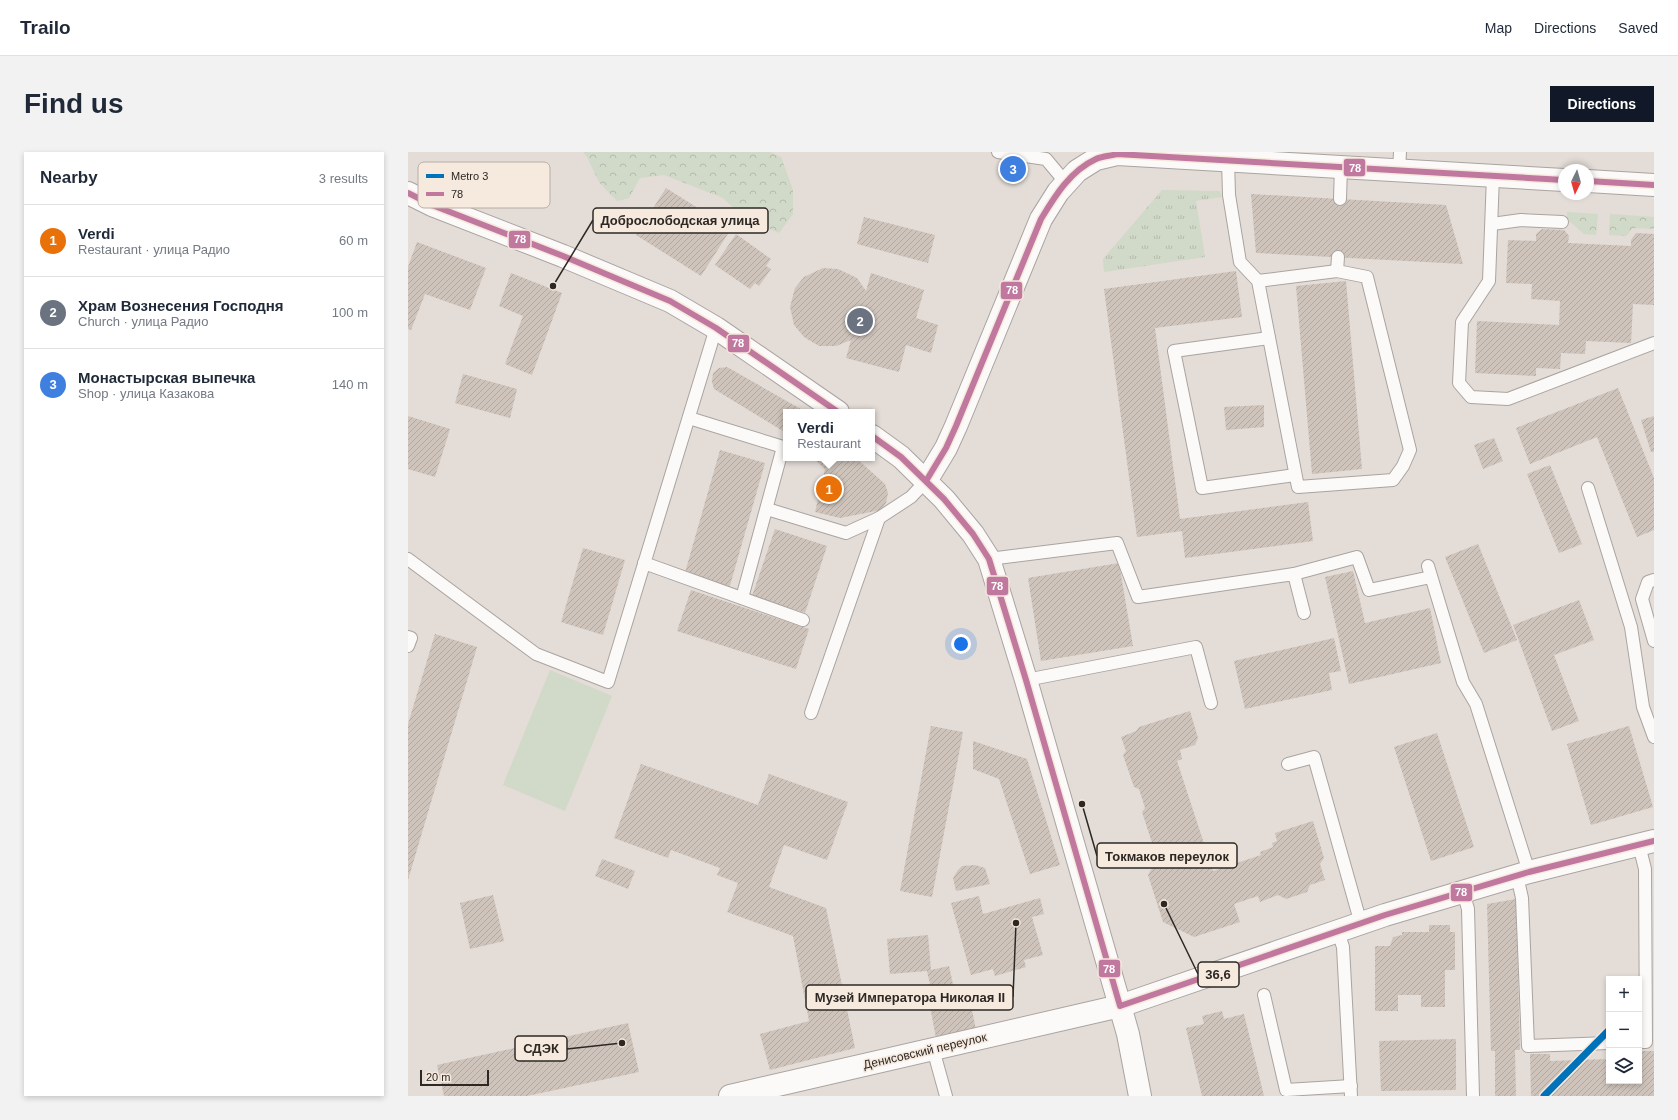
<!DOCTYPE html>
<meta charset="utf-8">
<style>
body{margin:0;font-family:Helvetica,sans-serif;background:#f2f2f3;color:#1f2937}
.controls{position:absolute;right:12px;bottom:12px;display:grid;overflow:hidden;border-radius:0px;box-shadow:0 2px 6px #0003}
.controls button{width:36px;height:36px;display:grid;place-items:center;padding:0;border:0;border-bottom:1px solid #e0e1e3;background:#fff;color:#1f2937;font:20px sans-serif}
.compass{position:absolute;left:1150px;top:12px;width:36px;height:36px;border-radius:50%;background:#fff;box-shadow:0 2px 6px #0003;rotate:185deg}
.scale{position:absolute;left:12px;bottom:10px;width:69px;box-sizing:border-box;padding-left:4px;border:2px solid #2d2824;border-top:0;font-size:11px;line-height:14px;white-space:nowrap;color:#2d2824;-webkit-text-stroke:3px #f6e9de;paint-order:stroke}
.you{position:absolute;left:553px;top:492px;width:14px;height:14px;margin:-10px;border:3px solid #fff;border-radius:50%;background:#1a73e8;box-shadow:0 0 0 6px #1a73e833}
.badge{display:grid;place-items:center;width:26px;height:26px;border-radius:50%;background:#111827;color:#fff;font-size:13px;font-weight:700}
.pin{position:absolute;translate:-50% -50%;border:2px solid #fff;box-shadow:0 1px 4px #0006}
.popup{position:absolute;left:375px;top:257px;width:92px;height:52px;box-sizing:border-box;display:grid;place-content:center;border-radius:0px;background:#fff;filter:drop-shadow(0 1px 3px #0005);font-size:13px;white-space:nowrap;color:#747a83}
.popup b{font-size:15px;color:#1f2937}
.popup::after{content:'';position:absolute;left:50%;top:100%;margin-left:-8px;border:8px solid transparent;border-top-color:#fff}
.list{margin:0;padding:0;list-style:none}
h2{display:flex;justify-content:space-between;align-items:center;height:52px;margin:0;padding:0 16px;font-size:17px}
h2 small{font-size:13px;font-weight:400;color:#747a83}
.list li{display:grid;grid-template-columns:26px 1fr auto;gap:12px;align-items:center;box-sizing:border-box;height:72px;padding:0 16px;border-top:1px solid #e0e1e3}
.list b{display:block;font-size:15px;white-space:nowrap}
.list p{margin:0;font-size:13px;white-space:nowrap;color:#747a83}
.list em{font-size:13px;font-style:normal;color:#747a83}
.icon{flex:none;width:22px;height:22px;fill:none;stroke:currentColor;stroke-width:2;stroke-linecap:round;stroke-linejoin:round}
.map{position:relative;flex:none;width:1246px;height:944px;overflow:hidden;border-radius:0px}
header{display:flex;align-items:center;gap:24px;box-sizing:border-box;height:56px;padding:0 20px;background:#fff;border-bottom:1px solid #e0e1e3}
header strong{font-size:19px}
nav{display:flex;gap:22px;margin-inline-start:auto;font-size:14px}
.intro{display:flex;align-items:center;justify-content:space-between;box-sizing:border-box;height:96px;padding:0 24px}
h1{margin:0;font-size:28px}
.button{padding:10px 18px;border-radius:0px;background:#111827;color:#fff;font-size:14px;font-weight:700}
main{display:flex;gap:24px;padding:0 24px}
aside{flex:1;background:#fff;border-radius:0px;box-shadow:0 2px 6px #0003}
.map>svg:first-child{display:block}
.grass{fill:url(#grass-tufts)}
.forest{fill:url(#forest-crowns)}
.green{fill:#d1d9c8}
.building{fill:url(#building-hatch)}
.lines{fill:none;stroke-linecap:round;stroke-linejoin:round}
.lane-casing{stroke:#aaa4a0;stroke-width:14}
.street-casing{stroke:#aaa4a0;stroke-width:24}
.secondary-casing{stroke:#aaa4a0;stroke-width:24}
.lane{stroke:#fbfaf9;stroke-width:12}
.street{stroke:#fbfaf9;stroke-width:22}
.secondary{stroke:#fbfaf9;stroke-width:22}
.bus-1-casing{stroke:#f6e9de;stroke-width:9}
.bus-1{stroke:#c0789e;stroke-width:6}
.metro-1-casing{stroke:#f6e9de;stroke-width:10}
.metro-1{stroke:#0072ba;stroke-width:7}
.labels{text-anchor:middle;stroke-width:3;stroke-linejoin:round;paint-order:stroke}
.street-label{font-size:12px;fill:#2d2824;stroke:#f6e9de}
.key{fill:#f6e9de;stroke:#baafa6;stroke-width:1}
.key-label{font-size:11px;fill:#2d2824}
.leader{fill:none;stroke:#2d2824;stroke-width:1.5}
.callout-dot{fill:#2d2824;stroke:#f6e9de;stroke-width:1.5}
.callout{fill:#f6e9de;stroke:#2d2824;stroke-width:1.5}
.callout-label{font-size:13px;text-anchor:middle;font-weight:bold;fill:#2d2824}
.line-badge{stroke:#f6e9de;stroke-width:1.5}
.badge-label{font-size:11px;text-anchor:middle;font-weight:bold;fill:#fff}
</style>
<header>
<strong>Trailo</strong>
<nav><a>Map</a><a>Directions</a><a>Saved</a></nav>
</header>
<div class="intro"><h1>Find us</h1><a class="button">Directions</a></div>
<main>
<aside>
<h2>Nearby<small>3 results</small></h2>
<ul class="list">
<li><span class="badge" style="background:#e8710a">1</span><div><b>Verdi</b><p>Restaurant · улица Радио</p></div><em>60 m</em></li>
<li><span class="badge" style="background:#6b7280">2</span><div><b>Храм Вознесения Господня</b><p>Church · улица Радио</p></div><em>100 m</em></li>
<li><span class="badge" style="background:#3f7fe0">3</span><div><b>Монастырская выпечка</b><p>Shop · улица Казакова</p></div><em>140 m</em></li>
</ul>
</aside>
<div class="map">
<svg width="1246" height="944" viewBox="0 0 1246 944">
<defs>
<pattern id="grass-tufts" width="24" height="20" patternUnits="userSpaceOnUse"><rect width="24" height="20" fill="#d1d9c8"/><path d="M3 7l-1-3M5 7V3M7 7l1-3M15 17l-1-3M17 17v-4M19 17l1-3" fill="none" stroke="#b4baac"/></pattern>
<pattern id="forest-crowns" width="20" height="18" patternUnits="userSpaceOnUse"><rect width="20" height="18" fill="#d1d9c8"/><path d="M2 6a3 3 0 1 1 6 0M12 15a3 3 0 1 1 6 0" fill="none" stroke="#b4baac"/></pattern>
<pattern id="building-hatch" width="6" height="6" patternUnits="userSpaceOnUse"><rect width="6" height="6" fill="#cec4bc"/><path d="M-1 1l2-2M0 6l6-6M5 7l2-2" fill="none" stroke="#b1a8a1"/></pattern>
</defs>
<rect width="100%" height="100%" fill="#e3dcd7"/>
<polygon class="grass" points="754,38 812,39 814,45 788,49 797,105 696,120 695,107"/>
<g class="forest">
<polygon points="175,0 362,0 373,5 385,38 385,62 371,81 335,65 315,46 256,23 232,26 221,46 209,49 191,30 179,5"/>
<polygon points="1159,60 1190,62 1188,83 1176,82 1159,67"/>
<polygon points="1202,62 1246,65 1246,77 1225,76 1218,84 1201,83"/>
</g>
<polygon class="green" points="142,518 204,544 157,659 95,633"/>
<g class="building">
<polygon points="258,36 323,77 293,124 228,83"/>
<polygon points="843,42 1038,53 1055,112 848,101"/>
<polygon points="456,65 527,83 520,111 449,92"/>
<polygon points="1134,77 1156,78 1161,84 1160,91 1223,94 1223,88 1228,81 1246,82 1246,153 1225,152 1223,191 1178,189 1177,202 1153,201 1152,217 1128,216 1128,224 1067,221 1069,169 1151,173 1152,149 1123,147 1124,132 1098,131 1100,88 1128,89 1128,82"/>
<polygon points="328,82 363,107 358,114 363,117 351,134 347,131 342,137 307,113"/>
<polygon points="9,90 78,116 62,158 17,142 3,178 0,177 0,115"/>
<polygon points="415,116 430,117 449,126 458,139 463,121 516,138 508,166 530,173 523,201 498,193 491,220 438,206 443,188 428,194 411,194 396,185 386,173 382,155 387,136 396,125"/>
<polygon points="828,119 834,165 747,176 772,367 900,350 905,389 777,406 774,379 729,385 696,137"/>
<polygon points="103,121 154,141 124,223 97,212 115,164 91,154"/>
<polygon points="938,129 954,317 904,322 888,134"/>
<polygon points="319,215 398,260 378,260 378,281 306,237 304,230 305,221 311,216"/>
<polygon points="55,222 109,237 102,266 47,251"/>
<polygon points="1210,236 1246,326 1246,378 1229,385 1189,285 1122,312 1108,276"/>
<polygon points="856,253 856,275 818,278 816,255"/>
<polygon points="0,264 42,277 27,325 0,317"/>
<polygon points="1246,264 1246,300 1243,300 1233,268"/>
<polygon points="1086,286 1095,309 1075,317 1066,293"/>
<polygon points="312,298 357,311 321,437 276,424"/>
<polygon points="405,306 448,306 477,332 480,341 478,351 473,358 432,366 407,360 417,317"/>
<polygon points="1142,313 1174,392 1151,401 1119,322"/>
<polygon points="367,377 419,394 397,461 344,444"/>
<polygon points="1070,392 1109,488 1076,501 1037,405"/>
<polygon points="175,396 217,408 195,483 153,470"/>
<polygon points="711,411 725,494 633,509 620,426"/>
<polygon points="945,419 957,471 1022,456 1033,511 941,532 917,425"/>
<polygon points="283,438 401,477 388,517 269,479"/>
<polygon points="1171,448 1186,488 1146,503 1171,569 1144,579 1105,473"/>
<polygon points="27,482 69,495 0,728 0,572"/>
<polygon points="926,486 933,519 921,521 924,538 837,557 826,509"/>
<polygon points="782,559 790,586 787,593 772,598 774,607 769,609 805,719 853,703 852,700 865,695 864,691 869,689 867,681 905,669 916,706 912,712 917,728 902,733 899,740 878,747 870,743 852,750 850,744 826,752 832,770 786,785 755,770 740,723 752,701 747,700 734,660 737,656 731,637 726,635 715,603 718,599 713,585 728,579 731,575"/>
<polygon points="523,574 555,580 524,745 492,739"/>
<polygon points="1221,574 1245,655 1183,673 1159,592"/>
<polygon points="1029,581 1066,695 1023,709 986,595"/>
<polygon points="565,589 619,607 652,713 622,722 591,627 565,617"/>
<polygon points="233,612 350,653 361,622 440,650 419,708 376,693 361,735 418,756 447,896 362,918 352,882 401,869 385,784 319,760 330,731 309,723 312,716 263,698 260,706 206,686"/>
<polygon points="194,707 227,719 220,737 187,724"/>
<polygon points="567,713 577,716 582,732 548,739 545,726 550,718 554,714"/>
<polygon points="85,743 96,789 62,797 52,751"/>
<polygon points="571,744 575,762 632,746 636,762 624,765 635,803 616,808 618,815 587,824 585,817 563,823 543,751"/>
<polygon points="1108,747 1112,898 1107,898 1108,944 1087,944 1087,899 1083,899 1079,752"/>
<polygon points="1021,773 1042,773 1042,780 1047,780 1047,818 1037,818 1037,855 1013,855 1013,843 990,843 990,859 967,859 967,794 982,794 985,785 994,783 994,780 1021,780"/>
<polygon points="520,783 523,818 541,814 550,855 563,853 568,878 528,886 518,833 522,832 519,819 482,822 479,787"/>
<polygon points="814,859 816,867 836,862 856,944 794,944 778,876 796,872 794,864"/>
<polygon points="220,871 231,920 119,944 36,944 29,913"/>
<polygon points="1048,887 1048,938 973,939 971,889"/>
<polygon points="1231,899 1246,899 1246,944 1123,944 1122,902 1142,902 1142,909 1201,907 1201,929 1231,929"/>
</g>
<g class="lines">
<defs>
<g id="lane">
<polyline points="590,0 638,7 658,31"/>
<polyline points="820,8 821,43 832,110 850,129 890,335 985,328 995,314 1002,298 959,125 929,119 850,129"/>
<polyline points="991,18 992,0"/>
<polyline points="1085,24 1081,129 1054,170 1051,231 1063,245 1100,247 1246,191"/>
<polyline points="932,47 933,15"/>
<polyline points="1084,72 1113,68 1154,70"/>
<polyline points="929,119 930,105"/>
<polyline points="861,186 766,199 794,336 887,323"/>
<polyline points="281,266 375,295 334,446"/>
<polyline points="1180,336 1223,475 1235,555 1246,585"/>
<polyline points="359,357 438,381 471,366 503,345 518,329"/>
<polyline points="0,407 128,502 200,530 308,176"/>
<polyline points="581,407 709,391 730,445 886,422 896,461"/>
<polyline points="236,411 395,468"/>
<polyline points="1020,414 1055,530 1068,552 1121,720"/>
<polyline points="886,422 949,405 961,438 1023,425"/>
<polyline points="1246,428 1240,430 1234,447 1246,489"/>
<polyline points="0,485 3,486 0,494"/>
<polyline points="618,528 788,495 803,551"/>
<polyline points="403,561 471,366"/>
<polyline points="880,612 906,605 953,772"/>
<polyline points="1231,693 1237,717 1238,890 1231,890"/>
<polyline points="1109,724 1114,746 1120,894 1201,891"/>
<polyline points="1055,740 1060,757 1065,944"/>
<polyline points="930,780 935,795 943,944"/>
<polyline points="856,843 878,938 943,934"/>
<polyline points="525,897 538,944"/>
</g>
<polyline id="street" points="322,944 712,854 977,763 1121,720 1246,689"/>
<g id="secondary">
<polyline points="1180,29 1246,33"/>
<polyline points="0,41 24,53 155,104 262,149 308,176 430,260"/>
<polyline points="464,284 493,305 536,347 565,382 581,407 618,528 712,854 720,882 732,944"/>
<polyline points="518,329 538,296 548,274 633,67 650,40 669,19 688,7 709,2 1156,28"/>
</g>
</defs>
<use href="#lane" class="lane-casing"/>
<use href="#street" class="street-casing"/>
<use href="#secondary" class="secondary-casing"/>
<use href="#lane" class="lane"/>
<use href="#street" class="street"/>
<use href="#secondary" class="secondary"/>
<defs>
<g id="bus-1">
<polyline points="1180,29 1246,33"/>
<polyline points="0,41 24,53 155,104 262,149 308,176 430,260"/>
<polyline points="464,284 493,305 536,347 565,382 581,407 618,528 712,854 977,763 1121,720 1246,689"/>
<path d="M518,329l20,-33 10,-22 85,-207c14,-23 29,-48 55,-60 6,-3 14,-3 21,-5l447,26"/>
</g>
</defs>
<use href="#bus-1" class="bus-1-casing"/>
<use href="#bus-1" class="bus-1"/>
<defs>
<polyline id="metro-1" points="1136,944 1201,878"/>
</defs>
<use href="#metro-1" class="metro-1-casing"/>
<use href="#metro-1" class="metro-1"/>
</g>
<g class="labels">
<g class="street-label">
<text transform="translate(517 899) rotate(-13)" y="4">Денисовский переулок</text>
</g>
</g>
<rect x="10" y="10" width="132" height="46" rx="6" class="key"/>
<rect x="18" y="22" width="18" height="4" fill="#0072ba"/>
<rect x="18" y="40" width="18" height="4" fill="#c0789e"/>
<g class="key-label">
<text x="43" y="28">Metro 3</text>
<text x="43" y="46">78</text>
</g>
<path class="leader" d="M145 134L185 68M674 652L689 704M756 752L790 822M608 771L605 845M214 891L159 897"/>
<g class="callout-dot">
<circle cx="145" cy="134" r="4"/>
<circle cx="674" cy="652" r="4"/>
<circle cx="756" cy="752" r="4"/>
<circle cx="608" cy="771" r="4"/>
<circle cx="214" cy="891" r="4"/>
</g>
<g class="callout">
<rect x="185" y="56" width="175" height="25" rx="4"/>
<rect x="689" y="691" width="140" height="25" rx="4"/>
<rect x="790" y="810" width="41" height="25" rx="4"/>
<rect x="398" y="833" width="207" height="25" rx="4"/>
<rect x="107" y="884" width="52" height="25" rx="4"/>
</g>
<g class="callout-label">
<text x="272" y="73">Доброслободская улица</text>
<text x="759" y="709">Токмаков переулок</text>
<text x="810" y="827">36,6</text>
<text x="502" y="850">Музей Императора Николая II</text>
<text x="133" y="901">СДЭК</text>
</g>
<g class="line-badge">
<rect x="935" y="6" width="23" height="19" rx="4" fill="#c0789e"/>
<rect x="100" y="78" width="23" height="19" rx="4" fill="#c0789e"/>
<rect x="592" y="129" width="23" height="19" rx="4" fill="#c0789e"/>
<rect x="319" y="182" width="23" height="19" rx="4" fill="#c0789e"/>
<rect x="578" y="424" width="23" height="20" rx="4" fill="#c0789e"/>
<rect x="1042" y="731" width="23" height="19" rx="4" fill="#c0789e"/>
<rect x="690" y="807" width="23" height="19" rx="4" fill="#c0789e"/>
</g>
<g class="badge-label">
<text x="947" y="20">78</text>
<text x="112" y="91">78</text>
<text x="604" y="142">78</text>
<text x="330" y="195">78</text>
<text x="589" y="438">78</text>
<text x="1053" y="744">78</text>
<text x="701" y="821">78</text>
</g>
</svg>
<div class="controls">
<button>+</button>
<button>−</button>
<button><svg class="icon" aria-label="layers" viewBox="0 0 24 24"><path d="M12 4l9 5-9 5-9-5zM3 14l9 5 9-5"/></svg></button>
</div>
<svg class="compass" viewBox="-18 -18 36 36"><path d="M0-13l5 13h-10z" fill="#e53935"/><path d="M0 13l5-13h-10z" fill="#747a83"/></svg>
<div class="scale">20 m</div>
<div class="you"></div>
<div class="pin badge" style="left:421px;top:337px;background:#e8710a">1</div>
<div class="popup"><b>Verdi</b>Restaurant</div>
<div class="pin badge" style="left:452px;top:169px;background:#6b7280">2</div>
<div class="pin badge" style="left:605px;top:17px;background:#3f7fe0">3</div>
</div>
</main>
